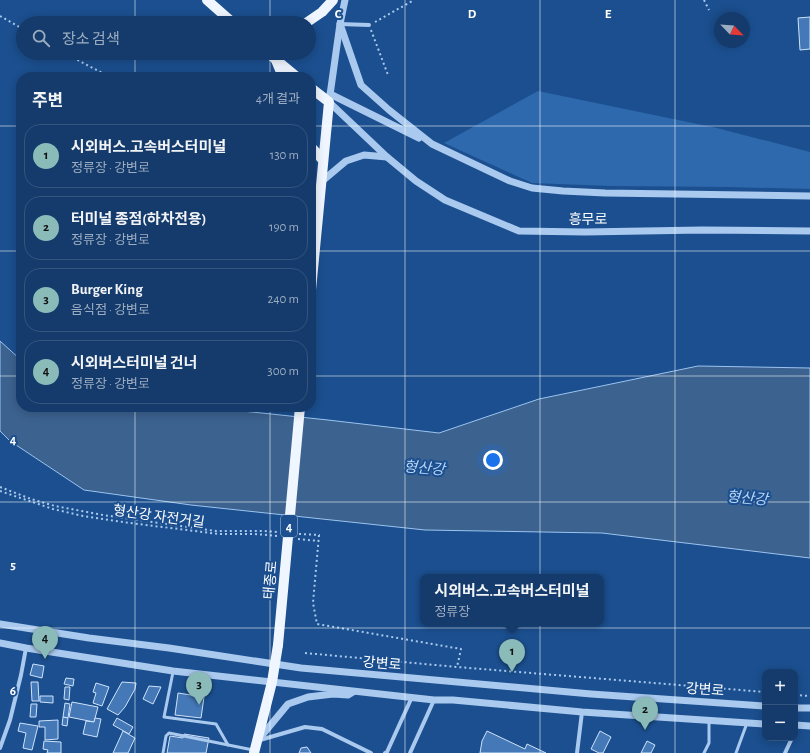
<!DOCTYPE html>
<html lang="ko">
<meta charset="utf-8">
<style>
body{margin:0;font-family:"Alegreya Sans","Noto Sans KR",sans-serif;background:#1d4271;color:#f1f3f6}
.controls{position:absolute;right:12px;bottom:12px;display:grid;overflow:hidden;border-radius:8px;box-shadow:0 2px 10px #0003}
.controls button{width:36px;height:36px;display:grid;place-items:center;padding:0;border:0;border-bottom:1px solid #33557e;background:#143b6b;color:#f1f3f6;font:20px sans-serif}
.compass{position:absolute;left:714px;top:12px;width:36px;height:36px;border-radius:50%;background:#143b6b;box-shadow:0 2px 10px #0003;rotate:115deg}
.you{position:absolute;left:493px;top:460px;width:14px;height:14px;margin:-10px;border:3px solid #fff;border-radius:50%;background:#1a73e8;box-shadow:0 0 0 6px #1a73e833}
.badge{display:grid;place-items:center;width:26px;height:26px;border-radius:50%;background:#8bbbb9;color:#111;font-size:13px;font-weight:700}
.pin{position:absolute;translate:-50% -33px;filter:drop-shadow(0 1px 2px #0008)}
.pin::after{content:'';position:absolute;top:21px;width:14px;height:12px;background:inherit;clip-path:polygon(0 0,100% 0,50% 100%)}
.popup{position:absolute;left:420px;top:574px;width:184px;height:52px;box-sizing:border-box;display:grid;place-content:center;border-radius:8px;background:#143b6b;filter:drop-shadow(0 1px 3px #0005);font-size:13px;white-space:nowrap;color:#9dadc1}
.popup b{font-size:15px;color:#f1f3f6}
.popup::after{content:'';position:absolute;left:50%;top:100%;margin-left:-8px;border:8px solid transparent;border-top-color:#143b6b}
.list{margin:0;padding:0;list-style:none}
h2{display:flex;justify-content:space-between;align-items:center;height:52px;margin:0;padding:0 16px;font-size:17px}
h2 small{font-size:13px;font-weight:400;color:#9dadc1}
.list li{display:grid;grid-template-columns:26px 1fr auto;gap:12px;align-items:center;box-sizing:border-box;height:64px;margin:0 8px 8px;padding:0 8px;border:1px solid #33557e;border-radius:16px}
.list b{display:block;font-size:15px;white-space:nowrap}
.list p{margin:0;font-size:13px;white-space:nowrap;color:#9dadc1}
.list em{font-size:13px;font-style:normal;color:#9dadc1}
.icon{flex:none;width:22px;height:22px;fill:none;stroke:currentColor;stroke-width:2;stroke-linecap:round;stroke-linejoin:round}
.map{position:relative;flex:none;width:810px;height:753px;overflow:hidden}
.search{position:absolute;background:#143b6b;box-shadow:0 2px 10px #0003;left:16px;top:16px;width:300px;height:44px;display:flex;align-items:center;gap:10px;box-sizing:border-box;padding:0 14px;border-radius:22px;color:#9dadc1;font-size:15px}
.panel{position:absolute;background:#143b6b;box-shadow:0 2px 10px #0003;left:16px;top:72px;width:300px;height:340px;border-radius:16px}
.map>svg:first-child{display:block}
.green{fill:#2e69ad}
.water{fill:#3c6290;stroke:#9cc4f0}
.building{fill:#4478b7;stroke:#cfe3fa}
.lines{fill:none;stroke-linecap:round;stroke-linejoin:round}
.path{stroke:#a9c9ee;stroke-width:2;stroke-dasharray:2 3;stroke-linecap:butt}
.service{stroke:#a9c9ee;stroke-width:3}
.minor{stroke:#a9c9ee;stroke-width:4}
.tertiary{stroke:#a9c9ee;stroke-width:7}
.primary{stroke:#f0f6ff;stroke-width:10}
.primary-bridge{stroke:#f0f6ff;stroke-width:10}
.grid{fill:none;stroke:#fff;stroke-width:1;stroke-opacity:0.55}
.labels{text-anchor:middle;stroke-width:4;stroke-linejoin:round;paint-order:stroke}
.shield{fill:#1b4f8f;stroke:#bbcadd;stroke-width:1}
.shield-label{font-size:13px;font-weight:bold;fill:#fff}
.street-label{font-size:14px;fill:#fff;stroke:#1b4f8f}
.water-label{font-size:15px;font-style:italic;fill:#b5d3f5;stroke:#1b4f8f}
.grid-label{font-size:13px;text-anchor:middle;font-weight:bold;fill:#fff;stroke:#1b4f8f;stroke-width:4;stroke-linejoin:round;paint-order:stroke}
</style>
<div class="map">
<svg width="810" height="753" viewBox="0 0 810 753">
<rect width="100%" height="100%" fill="#1b4f8f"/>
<polygon class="green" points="538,91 717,128 810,152 810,189 727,187 610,186 532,183 444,143"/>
<polygon class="water" points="0,341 21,360 21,407 204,407 328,420 439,433 539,399 698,366 810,368 810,558 602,533 425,530 191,505 84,490 10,441 0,431"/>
<g class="building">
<polygon points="810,17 810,49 800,50 798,18"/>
<polygon points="33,664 44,666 42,678 30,675"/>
<polygon points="66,678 74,679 73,686 64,684"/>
<polygon points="31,682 38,682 39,701 32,701"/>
<polygon points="122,682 136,683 135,689 125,707 118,715 107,709"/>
<polygon points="96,683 109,687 102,706 93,703 96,693 93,692"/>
<polygon points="149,686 161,687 153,704 143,699"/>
<polygon points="65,687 70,687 69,700 64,699"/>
<polygon points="178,693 204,697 201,718 175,715"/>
<polygon points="40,696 53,696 53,703 40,702"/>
<polygon points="72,702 98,707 94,722 69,717"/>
<polygon points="65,703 70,704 68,718 63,717"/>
<polygon points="31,704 37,704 36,717 30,717"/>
<polygon points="63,717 68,718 67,726 62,725"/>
<polygon points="95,718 101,719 97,737 83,734 86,721 94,722"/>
<polygon points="117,718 133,727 129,734 113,725"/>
<polygon points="58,720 58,739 45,740 45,727 39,727 39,721"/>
<polygon points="20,723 38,726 32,750 23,748 26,733 18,731"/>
<polygon points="123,731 135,738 128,753 113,753"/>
<polygon points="487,731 525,749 527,744 546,753 480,753 482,741"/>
<polygon points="600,731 611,737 603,753 599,753 591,749"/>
<polygon points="184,734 209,738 206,753 167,753 170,736 183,738"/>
<polygon points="44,741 61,742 61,753 47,753 48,750 43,749"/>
<polygon points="647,741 655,745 651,753 641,753"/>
<polygon points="307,747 311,753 299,753 301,748"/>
</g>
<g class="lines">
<g class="path">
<polyline points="704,0 709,10"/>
<polyline points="0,16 23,29"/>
<polyline points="375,22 414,0"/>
<polyline points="371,30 388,75"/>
<polyline points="64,53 110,77"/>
<polyline points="0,487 31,499 55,506 103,515 216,531 263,531 278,532"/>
<polyline points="0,491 53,509 83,516 130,523 219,534 255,534 278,536"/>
<polyline points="299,534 319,535 313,603 317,624 461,649 457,667"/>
<polyline points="298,539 319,541"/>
<polyline points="305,653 457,667 765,692"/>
<polyline points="795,695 810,696"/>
</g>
<g class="service">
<polyline points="173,672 164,717 216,724 228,745"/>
<polyline points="163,753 166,736 169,733 253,750"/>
<polyline points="704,753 709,743 709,721"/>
<polyline points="736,753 747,723"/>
</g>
<g class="minor">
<polyline points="340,24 369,25"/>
<polyline points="260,740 305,727 322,729 371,753"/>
<polyline points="0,748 10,720 21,675 26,648"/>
<polyline points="385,753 387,752 412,697"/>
<polyline points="410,753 434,700"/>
<polyline points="577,753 582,712"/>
<polyline points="785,753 792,738"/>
</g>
<g class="tertiary">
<polyline points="345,0 340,24 329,102 387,157"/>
<polyline points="340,24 361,85 389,110 432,144 510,181 532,188 563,191 605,193 810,196"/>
<polyline points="330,94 419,138"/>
<polyline points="321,182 346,161 364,155 387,157 416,181 445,200 519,231 585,232 702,230 810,231"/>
<polyline points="0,624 89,638 169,648 301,668 591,694 765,706"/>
<polyline points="0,643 26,648 173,671 434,700 453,700 582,712 765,724"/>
<polyline points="795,708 810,708"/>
<polyline points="795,725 810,726"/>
<polyline points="259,739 288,704 308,697 333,694 348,695 353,692"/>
</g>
<g class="primary">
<polyline points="207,0 233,23"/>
<polyline points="306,23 322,12 333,0"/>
<polyline points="268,53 297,77"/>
<polyline points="276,60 283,77"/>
<polyline points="311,88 329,102 311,290"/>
<polyline points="311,147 323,160"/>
<polyline points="254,753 272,682 278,645"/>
</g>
<polyline class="primary-bridge" points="278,645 300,407"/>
</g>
<path class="grid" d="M135,0v23M270,0v23M405,0v753M540,0v753M675,0v753M135,53v24M270,53v24M0,126h21M311,126h499M0,251h21M311,251h499M0,376h21M311,376h499M135,407v346M270,407v346M0,502h810M0,628h810"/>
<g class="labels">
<rect class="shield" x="281" y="515" width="16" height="22" rx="3"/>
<g class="shield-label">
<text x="289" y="531">4</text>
</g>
<g class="street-label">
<text x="588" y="224">흥무로</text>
<text transform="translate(159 516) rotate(8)" y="5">형산강 자전거길</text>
<text transform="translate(270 580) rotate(-85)" y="5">태종로</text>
<text transform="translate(382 663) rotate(5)" y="5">강변로</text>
<text transform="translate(705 689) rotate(4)" y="5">강변로</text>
</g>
<g class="water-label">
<text transform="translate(424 468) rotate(5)" y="5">형산강</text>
<text transform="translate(747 498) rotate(5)" y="5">형산강</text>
</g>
</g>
<g class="grid-label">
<text x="338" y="18">C</text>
<text x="472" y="18">D</text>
<text x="608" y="18">E</text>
<text x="13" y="444">4</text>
<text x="13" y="569">5</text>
<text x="13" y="695">6</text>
</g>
</svg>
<div class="controls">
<button>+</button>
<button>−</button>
</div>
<svg class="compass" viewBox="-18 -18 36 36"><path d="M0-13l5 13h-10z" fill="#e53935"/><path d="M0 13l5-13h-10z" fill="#9dadc1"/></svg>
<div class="you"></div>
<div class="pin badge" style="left:512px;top:672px">1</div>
<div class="popup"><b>시외버스.고속버스터미널</b>정류장</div>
<div class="pin badge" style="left:645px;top:730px">2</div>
<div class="pin badge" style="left:199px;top:705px">3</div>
<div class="pin badge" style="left:45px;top:659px">4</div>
<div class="search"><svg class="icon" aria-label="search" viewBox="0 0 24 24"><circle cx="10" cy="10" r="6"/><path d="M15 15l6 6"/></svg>장소 검색</div>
<section class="panel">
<h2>주변<small>4개 결과</small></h2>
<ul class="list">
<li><span class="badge">1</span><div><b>시외버스.고속버스터미널</b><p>정류장 · 강변로</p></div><em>130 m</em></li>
<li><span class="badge">2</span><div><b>터미널 종점(하차전용)</b><p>정류장 · 강변로</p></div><em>190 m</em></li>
<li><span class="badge">3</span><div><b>Burger King</b><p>음식점 · 강변로</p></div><em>240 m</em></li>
<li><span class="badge">4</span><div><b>시외버스터미널 건너</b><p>정류장 · 강변로</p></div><em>300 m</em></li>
</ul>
</section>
</div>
